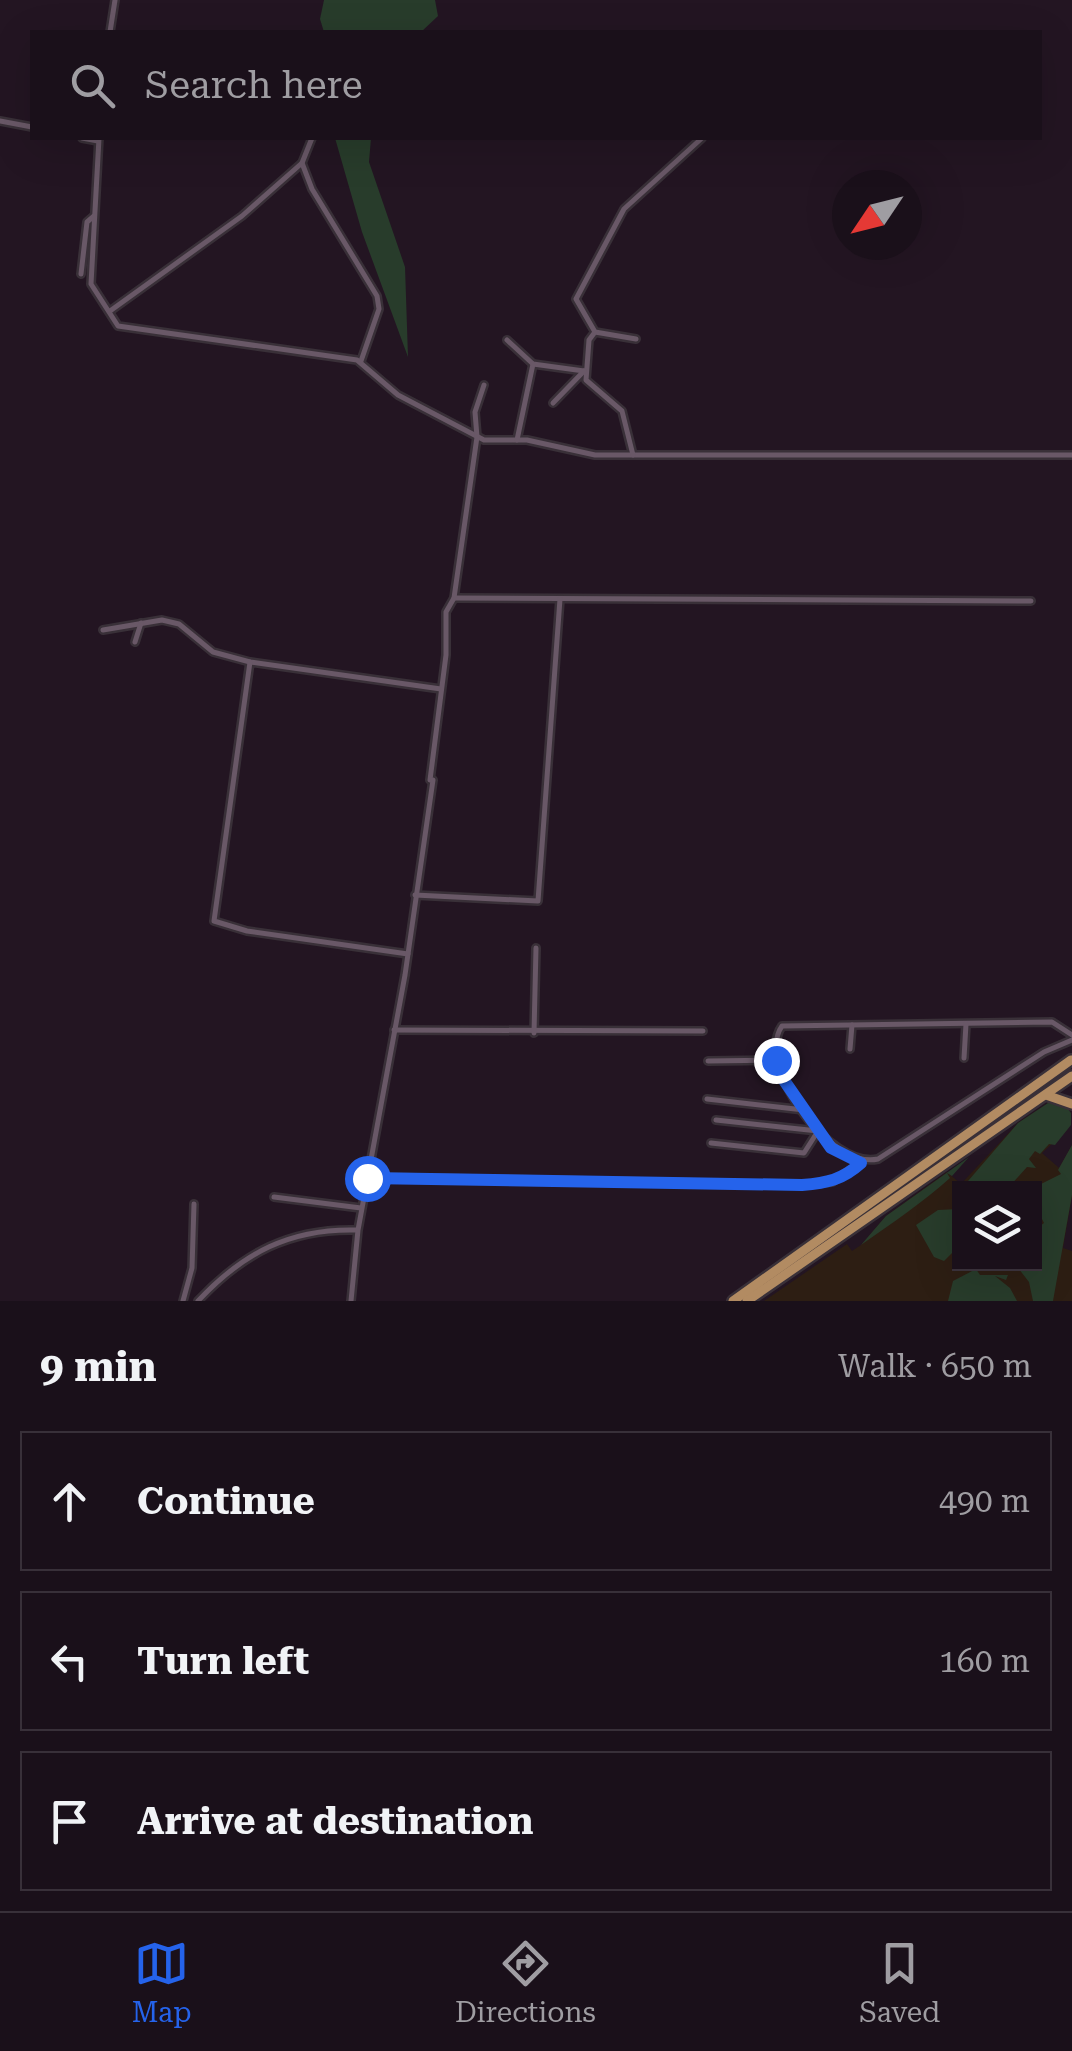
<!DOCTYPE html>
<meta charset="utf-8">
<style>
body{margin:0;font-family:"Roboto Serif",serif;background:#271e27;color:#f1f3f6}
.controls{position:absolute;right:30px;bottom:30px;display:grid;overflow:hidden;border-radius:0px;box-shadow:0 10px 40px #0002}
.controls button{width:90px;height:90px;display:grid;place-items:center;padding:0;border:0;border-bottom:2px solid #383039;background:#1a101a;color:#f1f3f6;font:50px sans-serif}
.compass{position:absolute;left:832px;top:170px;width:90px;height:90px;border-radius:50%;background:#1a101a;box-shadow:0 10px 40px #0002;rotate:235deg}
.stop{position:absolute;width:30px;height:30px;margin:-22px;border:8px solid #2563eb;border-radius:50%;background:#fff}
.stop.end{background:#2563eb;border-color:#fff;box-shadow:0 2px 10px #0008}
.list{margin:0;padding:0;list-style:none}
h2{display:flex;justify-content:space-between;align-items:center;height:130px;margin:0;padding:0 40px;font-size:42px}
h2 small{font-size:32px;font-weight:400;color:#9f9da2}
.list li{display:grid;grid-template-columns:65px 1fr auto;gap:30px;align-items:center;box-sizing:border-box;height:140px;margin:0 20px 20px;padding:0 20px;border:2px solid #383039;border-radius:0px}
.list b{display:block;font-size:38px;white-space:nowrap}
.list em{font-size:32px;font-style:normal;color:#9f9da2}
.icon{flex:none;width:55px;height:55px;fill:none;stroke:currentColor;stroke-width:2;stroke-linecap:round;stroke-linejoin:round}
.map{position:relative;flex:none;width:1072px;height:1301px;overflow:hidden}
.search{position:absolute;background:#1a101a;box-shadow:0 10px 40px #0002;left:30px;right:30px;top:30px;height:110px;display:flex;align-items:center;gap:25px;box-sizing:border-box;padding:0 35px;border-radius:0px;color:#9f9da2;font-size:38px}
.sheet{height:610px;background:#1a101a}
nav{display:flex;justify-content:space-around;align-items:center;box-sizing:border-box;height:140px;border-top:2px solid #383039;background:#1a101a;font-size:28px;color:#9f9da2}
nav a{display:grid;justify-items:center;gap:5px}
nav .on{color:#2563eb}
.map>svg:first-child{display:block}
.commercial{fill:#2d1e13;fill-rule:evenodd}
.green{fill:#283c2b}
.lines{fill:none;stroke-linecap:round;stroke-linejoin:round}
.minor-casing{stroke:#393038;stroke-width:10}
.trunk-casing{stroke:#393038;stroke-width:14}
.minor{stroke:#695867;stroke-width:5}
.trunk{stroke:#b28b62;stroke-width:9}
.route{stroke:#2563eb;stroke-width:12}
</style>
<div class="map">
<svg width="1072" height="1301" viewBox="0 0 1072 1301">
<rect width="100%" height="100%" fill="#231522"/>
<path class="commercial" d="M1048,1103l23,10 -4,17 -25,23 17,15 13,-23v50l-9,53 9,3v50h-308l83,-57 5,7 9,-6 25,-29 61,-44 14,12 57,-61zM960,1188h74v76h-74z"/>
<g class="green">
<polygon points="324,0 435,0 438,16 421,32 324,32 320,19"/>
<polygon points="335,138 371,138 369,162 405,267 408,357 362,232"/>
<polygon points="1048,1103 1064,1104 1071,1113 1071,1125 1055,1145 1049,1144 1040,1154 1035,1151 1029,1159 1036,1168 1027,1167 1008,1188 962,1188 1018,1123"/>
<polygon points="1072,1145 1072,1195 1053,1301 1033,1301 1029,1282 1015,1264 1034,1264 1035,1230 1044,1223 1041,1217 1035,1220 1033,1188 1061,1174 1058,1170"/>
<path d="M969,1157l-17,19 -5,-3 3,5c-27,24 -59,46 -89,67l25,-29z"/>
<polygon points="959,1209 959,1246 944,1261 934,1257 916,1225 938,1210"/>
<polygon points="976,1269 980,1275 1008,1275 1006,1280 995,1276 1010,1288 1017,1301 948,1301 953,1281"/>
</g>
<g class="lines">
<defs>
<g id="minor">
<polyline points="110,32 115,0"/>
<polyline points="0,121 32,127"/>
<polyline points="82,138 98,141"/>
<polyline points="99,138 91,284 118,326 357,360 398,395 484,440 527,440 595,455 1072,455"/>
<polyline points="302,163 312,189 377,296 379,309 361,361"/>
<polyline points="81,274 87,222 94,216"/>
<polyline points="110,311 242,216 302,163 312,138"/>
<polyline points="595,332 589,340 586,380 622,411 633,455"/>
<polyline points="636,339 595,332 576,299 624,209 702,138"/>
<polyline points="507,340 533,364 584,371"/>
<polyline points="553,403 584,371"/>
<polyline points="517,440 533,364"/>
<polyline points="454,598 1031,601"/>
<polyline points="103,630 162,620 179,624 213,652 250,662 441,689"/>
<polyline points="135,642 141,623"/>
<polyline points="250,662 214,921 247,931 408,954"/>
<polyline points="430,780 446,655 446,612 454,598 477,437 475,412 484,385"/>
<polyline points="415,895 538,901 560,599"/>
<polyline points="394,1030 703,1031"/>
<polyline points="534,1033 536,948"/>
<path d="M1072,1035l-20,-13 -270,4c-27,38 47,144 96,133l166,-107 28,-12"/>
<polyline points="850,1049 852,1025"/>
<polyline points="964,1058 966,1024"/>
<polyline points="708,1061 776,1060"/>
<polyline points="707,1099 804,1110"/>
<polyline points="711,1143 804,1153 818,1131 716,1120"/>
<polyline points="366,1177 802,1185 832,1182 861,1163"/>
<polyline points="274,1197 361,1208"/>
<polyline points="183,1301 192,1268 194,1204"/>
<path d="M198,1301c45,-48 92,-73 159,-71"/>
<polyline points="351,1301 358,1230 405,975 433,780"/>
</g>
<g id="trunk">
<polyline points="1046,1095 1072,1104"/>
<polyline points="733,1301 1071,1060"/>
<polyline points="747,1301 1072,1076"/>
</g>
</defs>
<use href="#minor" class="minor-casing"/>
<use href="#trunk" class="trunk-casing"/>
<use href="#minor" class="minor"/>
<use href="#trunk" class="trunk"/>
</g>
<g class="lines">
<path class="route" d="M367,1178l435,7c25,-2 40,-5 59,-22l-30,-15 -50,-72 -5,-16"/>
</g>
</svg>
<div class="controls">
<button><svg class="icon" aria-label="layers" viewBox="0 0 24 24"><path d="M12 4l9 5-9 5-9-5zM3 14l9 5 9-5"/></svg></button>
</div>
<svg class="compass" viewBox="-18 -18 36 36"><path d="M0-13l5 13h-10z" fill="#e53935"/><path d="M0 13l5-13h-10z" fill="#9f9da2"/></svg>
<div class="stop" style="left:367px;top:1178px"></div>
<div class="stop end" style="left:776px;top:1060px"></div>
<div class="search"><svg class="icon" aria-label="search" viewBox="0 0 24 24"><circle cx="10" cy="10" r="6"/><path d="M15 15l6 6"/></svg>Search here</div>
</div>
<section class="sheet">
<h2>9 min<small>Walk · 650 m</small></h2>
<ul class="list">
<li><svg class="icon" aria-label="ahead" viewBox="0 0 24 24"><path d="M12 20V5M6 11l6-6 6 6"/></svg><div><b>Continue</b></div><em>490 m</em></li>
<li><svg class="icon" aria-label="left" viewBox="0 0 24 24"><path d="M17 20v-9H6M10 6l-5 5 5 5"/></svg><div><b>Turn left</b></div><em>160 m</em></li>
<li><svg class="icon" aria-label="arrive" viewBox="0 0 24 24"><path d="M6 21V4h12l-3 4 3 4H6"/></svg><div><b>Arrive at destination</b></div></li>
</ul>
</section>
<nav>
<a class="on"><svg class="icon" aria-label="map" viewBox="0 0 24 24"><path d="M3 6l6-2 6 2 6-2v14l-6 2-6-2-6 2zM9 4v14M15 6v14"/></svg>Map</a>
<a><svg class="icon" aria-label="directions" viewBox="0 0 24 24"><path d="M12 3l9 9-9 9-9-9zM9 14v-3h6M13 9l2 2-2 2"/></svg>Directions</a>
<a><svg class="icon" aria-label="saved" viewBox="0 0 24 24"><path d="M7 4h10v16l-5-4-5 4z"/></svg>Saved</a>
</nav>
